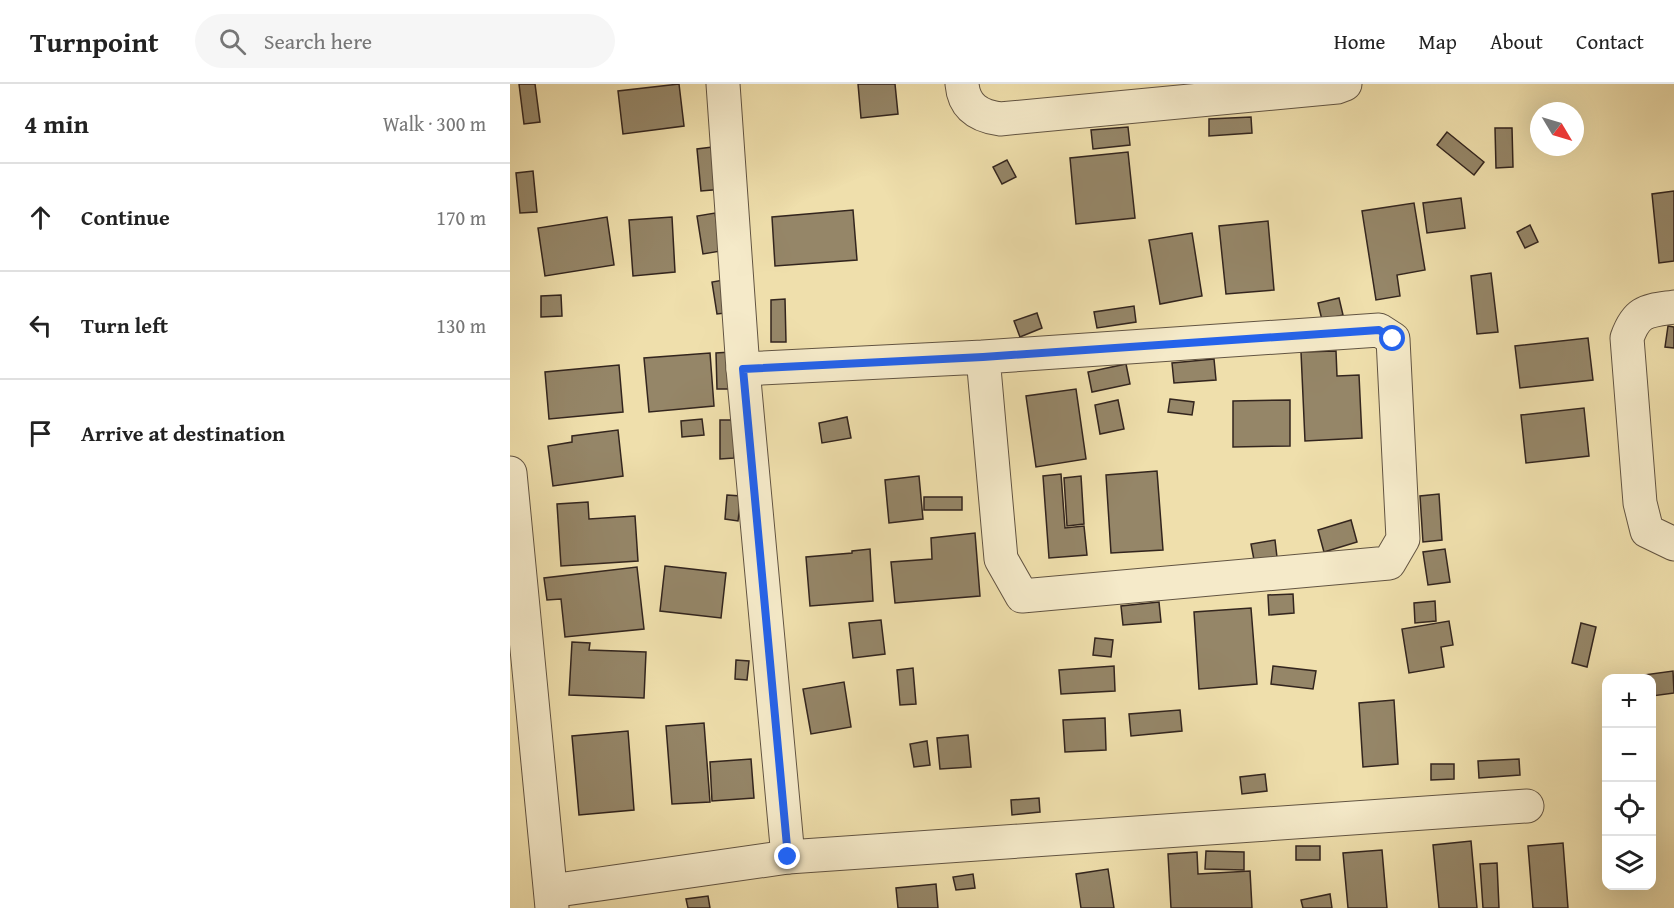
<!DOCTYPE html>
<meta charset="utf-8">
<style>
body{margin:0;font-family:"Gentium Book Plus",serif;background:#f6f6f6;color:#222}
.controls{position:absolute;right:18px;bottom:18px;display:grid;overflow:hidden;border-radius:12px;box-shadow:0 6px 24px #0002}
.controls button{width:54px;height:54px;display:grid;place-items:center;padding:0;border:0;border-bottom:2px solid #e0e0e0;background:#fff;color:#222;font:30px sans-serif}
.compass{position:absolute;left:1020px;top:18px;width:54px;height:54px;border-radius:50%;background:#fff;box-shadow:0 6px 24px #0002;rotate:128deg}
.stop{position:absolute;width:18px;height:18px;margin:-14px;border:4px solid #2563eb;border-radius:50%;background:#fff}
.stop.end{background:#2563eb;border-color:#fff;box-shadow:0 2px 6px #0008}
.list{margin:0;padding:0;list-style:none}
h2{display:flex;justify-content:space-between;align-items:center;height:78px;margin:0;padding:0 24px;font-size:26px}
h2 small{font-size:20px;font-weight:400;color:#767676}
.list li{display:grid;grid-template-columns:39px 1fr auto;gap:18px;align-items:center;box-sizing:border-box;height:108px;padding:0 24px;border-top:2px solid #e0e0e0}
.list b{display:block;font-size:22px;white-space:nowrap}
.list em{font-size:20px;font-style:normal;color:#767676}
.icon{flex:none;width:33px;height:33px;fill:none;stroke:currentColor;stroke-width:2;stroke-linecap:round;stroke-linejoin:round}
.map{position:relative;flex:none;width:1164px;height:824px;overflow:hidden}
header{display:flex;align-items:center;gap:36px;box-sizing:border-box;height:84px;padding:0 30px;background:#fff;border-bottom:2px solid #e0e0e0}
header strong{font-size:28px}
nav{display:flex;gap:33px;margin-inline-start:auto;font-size:21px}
.search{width:420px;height:54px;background:#f6f6f6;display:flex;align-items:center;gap:15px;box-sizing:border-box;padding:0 21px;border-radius:33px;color:#767676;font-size:22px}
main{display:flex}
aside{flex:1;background:#fff}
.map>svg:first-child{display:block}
.building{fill:#958668;stroke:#33251e;stroke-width:1.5}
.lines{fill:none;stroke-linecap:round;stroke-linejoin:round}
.minor-casing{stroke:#625442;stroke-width:35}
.minor{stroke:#f5eac9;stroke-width:33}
.route{stroke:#2563eb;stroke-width:8}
</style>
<header>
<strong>Turnpoint</strong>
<div class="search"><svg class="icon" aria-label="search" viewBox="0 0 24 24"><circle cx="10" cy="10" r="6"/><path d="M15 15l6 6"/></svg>Search here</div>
<nav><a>Home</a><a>Map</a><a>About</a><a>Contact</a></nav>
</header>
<main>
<aside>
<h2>4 min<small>Walk · 300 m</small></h2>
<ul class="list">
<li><svg class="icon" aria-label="ahead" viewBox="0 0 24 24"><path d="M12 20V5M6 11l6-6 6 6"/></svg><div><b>Continue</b></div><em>170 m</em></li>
<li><svg class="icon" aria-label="left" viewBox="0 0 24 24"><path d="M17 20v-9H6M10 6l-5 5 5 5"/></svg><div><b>Turn left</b></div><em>130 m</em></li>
<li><svg class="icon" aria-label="arrive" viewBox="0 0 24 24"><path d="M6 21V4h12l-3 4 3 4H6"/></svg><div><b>Arrive at destination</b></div></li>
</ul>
</aside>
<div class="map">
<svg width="1164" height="824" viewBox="0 0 1164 824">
<rect width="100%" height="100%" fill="#efdfac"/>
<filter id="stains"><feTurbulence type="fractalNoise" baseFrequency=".00333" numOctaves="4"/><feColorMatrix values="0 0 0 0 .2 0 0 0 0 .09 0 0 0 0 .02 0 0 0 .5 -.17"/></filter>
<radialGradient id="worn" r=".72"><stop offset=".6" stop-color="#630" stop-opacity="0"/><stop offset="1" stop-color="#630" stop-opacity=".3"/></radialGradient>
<g class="building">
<polygon points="9,0 25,0 30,38 14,40"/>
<polygon points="169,0 174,42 113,50 108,7"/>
<polygon points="348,0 385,0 388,30 351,34"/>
<polygon points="741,33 742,49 699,52 699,35"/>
<polygon points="618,43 620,61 583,65 581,46"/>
<polygon points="985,44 1002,44 1003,83 986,84"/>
<polygon points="937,48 974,78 964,91 927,61"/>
<polygon points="210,62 214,105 191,107 187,65"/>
<polygon points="618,68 625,134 566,140 560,74"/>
<polygon points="497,76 506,93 492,100 483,83"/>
<polygon points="23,87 27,128 10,129 6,89"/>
<polygon points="1164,107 1164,177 1149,179 1142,110"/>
<polygon points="951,114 955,144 917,149 913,119"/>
<polygon points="904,119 915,186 887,191 890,212 866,216 852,127"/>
<polygon points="343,126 347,176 265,182 262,133"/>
<polygon points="205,129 211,167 193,170 187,132"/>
<polygon points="97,133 104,181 35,192 28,144"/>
<polygon points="162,133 165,188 123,192 119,136"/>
<polygon points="758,137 764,206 716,210 709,142"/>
<polygon points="1020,141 1028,158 1015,164 1007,148"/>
<polygon points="682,149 692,212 650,220 639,156"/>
<polygon points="981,189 988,248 967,250 961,192"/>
<polygon points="219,195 224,228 207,230 202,198"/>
<polygon points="51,211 52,232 31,233 31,212"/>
<polygon points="829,214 833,231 812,236 808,219"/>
<polygon points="275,215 276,258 261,258 261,216"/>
<polygon points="624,222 626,238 587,244 584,228"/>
<polygon points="527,229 532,244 510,253 504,237"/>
<polygon points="1158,242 1164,243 1164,264 1155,263"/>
<polygon points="1078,254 1083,296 1010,304 1005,262"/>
<polygon points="826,267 827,292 849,291 852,354 795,357 791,268"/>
<polygon points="221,268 222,305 207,305 206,269"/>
<polygon points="200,269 204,322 139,328 134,274"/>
<polygon points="704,275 706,296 664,299 662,279"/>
<polygon points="616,280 620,300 582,308 578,288"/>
<polygon points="109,281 113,328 39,335 35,288"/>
<polygon points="566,305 576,375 526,383 516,312"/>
<polygon points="660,315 684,318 682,331 658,328"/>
<polygon points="608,316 614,345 590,350 585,321"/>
<polygon points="780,316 780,362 723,363 723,317"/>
<polygon points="1074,324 1079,372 1016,379 1011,331"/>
<polygon points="337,333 341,354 312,359 309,339"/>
<polygon points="192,335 194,351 172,353 171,337"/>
<polygon points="210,336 224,336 224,374 210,375"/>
<polygon points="108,346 113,392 43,402 38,362 62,358 62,352"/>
<polygon points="647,387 653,466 601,469 596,391"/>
<polygon points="551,390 555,444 574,442 577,471 539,474 533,392"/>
<polygon points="409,392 413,435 379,439 375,396"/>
<polygon points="571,392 574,440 557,442 554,394"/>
<polygon points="929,410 932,456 913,458 910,412"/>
<polygon points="217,411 231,412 228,437 215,435"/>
<rect x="414" y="413" width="38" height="13"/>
<polygon points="78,418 79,435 125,432 128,477 51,482 47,420"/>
<polygon points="841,436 847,458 814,468 808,446"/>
<polygon points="465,449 470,512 385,519 381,478 422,475 421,454"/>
<polygon points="765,456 767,473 744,476 741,460"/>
<polygon points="360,465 363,517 300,522 296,473 342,469 342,467"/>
<polygon points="935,465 940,498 918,501 913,468"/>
<polygon points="155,482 216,489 211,534 150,527"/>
<polygon points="127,483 134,545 55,553 51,515 37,516 34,494"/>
<polygon points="783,510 784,529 759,531 758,511"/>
<polygon points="925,517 926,537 905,539 904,519"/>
<polygon points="649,518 651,538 613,541 611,522"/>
<polygon points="741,524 747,600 689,605 684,528"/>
<polygon points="371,536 375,570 343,574 339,539"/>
<polygon points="939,537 943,561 931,563 934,583 899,589 892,545"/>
<polygon points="1071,539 1086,543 1077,583 1062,579"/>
<polygon points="585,554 603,556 601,573 583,571"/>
<polygon points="62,558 80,559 79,566 136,568 134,614 59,611"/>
<polygon points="226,576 239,577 237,596 225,595"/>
<polygon points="604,582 605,607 551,610 549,586"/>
<polygon points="763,582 806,587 803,605 761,600"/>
<polygon points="403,584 406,620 390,621 387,586"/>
<polygon points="1163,587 1164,609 1142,612 1142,594 1112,594"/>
<polygon points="334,598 341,643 301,650 293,605"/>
<polygon points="884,616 888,680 853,683 849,619"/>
<polygon points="670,626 672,647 621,652 619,630"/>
<polygon points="595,634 596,666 555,668 553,636"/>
<polygon points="194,639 200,718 162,720 156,642"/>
<polygon points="118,647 124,726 69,731 62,652"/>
<polygon points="458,651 461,683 430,685 427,654"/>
<polygon points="417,657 420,681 404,683 400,660"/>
<polygon points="241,675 244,714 202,717 200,678"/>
<polygon points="1009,675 1010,691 969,694 968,677"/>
<polygon points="921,680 944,680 944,695 921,696"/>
<polygon points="755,690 757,707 732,710 730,693"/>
<polygon points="529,714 530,728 502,731 501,716"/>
<polygon points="961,757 967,824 929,824 923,761"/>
<polygon points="1053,759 1058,824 1023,824 1018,762"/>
<rect x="786" y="762" width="24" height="14"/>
<polygon points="872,766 877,824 838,824 833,769"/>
<polygon points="696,767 734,768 734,786 695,785"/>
<polygon points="687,768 688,790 740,787 742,824 661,824 658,770"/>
<polygon points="987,779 989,824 973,824 970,780"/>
<polygon points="598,785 604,824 571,824 566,790"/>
<polygon points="463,790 465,804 446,806 443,793"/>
<polygon points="426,800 428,824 388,824 386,804"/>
<polygon points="820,810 822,824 793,824 791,816"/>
<polygon points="198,812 200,824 178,824 176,815"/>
</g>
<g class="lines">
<defs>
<g id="minor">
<polyline points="213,0 233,285 278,773"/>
<path d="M452,0c2,23 17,32 38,35l337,-32 8,-3"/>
<path d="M1164,223c-27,4 -37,3 -47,31l13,165 7,28 27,13"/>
<polyline points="233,285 473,273 869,246 883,255 893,455 879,479 512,512 491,475 473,273"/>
<polyline points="0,389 42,824"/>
<polyline points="41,807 278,773 1017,722"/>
</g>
</defs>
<use href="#minor" class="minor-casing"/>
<use href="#minor" class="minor"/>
</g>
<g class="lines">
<polyline class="route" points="278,773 233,285 473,273 869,246 883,255"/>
</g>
<rect width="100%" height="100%" filter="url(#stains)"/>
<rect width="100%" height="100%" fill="url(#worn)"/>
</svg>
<div class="controls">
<button>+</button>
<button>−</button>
<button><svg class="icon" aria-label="locate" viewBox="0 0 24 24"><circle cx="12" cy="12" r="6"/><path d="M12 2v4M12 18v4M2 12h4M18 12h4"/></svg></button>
<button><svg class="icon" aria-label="layers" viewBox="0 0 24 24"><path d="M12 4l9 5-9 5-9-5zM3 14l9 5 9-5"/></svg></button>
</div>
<svg class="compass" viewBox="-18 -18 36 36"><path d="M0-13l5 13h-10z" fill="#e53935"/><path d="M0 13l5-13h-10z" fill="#767676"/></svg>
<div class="stop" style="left:883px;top:255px"></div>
<div class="stop end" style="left:278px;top:773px"></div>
</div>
</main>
